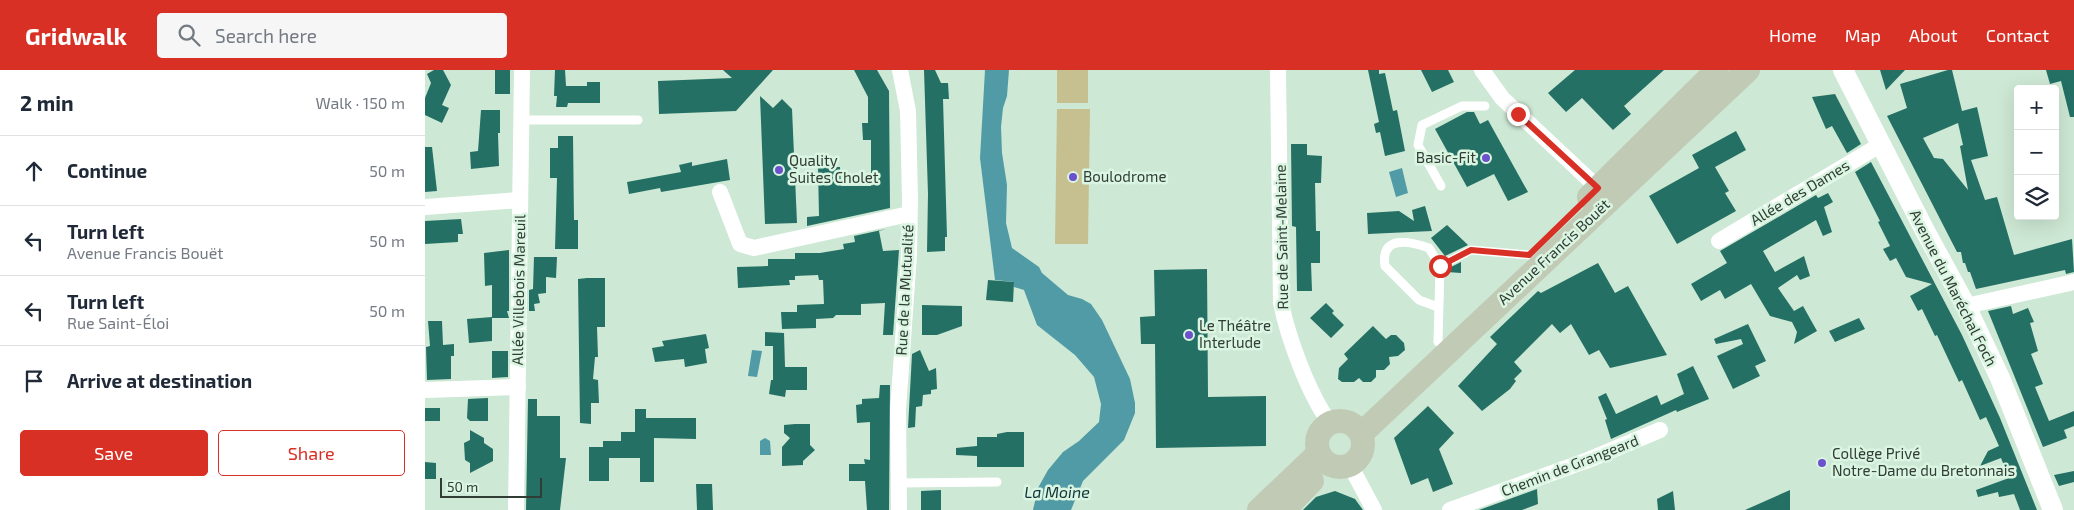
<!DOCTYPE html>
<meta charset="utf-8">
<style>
body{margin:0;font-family:"Exo 2",sans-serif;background:#f6f6f7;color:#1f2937}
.controls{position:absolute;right:15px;top:15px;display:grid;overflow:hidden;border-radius:5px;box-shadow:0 5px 20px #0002}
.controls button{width:45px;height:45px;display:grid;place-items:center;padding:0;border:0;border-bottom:1px solid #e0e1e3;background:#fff;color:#1f2937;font:25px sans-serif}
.scale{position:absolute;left:15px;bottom:12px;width:102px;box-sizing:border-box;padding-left:5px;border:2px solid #313c34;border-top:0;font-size:14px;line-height:18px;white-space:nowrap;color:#313c34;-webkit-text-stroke:4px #daf5e1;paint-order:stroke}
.stop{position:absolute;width:15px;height:15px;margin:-11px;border:4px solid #d93025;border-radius:50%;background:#fff}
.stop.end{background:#d93025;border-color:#fff;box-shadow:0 1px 5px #0008}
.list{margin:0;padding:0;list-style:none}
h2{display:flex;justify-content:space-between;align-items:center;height:65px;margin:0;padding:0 20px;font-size:21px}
h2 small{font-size:16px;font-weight:400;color:#747a83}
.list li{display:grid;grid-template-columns:32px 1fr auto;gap:15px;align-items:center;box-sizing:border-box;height:70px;padding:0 20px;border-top:1px solid #e0e1e3}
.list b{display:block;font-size:19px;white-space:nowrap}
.list p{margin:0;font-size:16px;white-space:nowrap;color:#747a83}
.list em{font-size:16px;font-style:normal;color:#747a83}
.actions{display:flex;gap:10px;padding:15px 20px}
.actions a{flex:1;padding:11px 0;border:1px solid #d93025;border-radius:5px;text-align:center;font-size:18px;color:#d93025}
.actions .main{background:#d93025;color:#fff}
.icon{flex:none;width:28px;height:28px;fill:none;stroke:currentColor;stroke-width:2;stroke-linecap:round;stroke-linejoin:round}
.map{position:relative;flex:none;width:1649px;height:440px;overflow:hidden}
header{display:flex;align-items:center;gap:30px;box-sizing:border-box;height:70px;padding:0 25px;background:#d93025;color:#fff}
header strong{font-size:24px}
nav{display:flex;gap:28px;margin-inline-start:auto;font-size:18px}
.search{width:350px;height:45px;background:#f6f6f7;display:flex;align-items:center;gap:12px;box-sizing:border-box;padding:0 18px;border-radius:5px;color:#747a83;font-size:19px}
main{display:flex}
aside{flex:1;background:#fff}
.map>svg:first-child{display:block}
.green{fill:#c6bf8f}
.water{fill:#509ba6}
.building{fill:#247064;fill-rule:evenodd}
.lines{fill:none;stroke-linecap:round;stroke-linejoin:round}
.service{stroke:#fff;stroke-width:9}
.minor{stroke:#fff;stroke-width:16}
.tertiary{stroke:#fff;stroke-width:20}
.secondary{stroke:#c0cab5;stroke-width:24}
.route{stroke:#d93025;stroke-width:6}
.poi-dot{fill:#6b52cc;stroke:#daf5e1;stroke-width:2}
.labels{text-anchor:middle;stroke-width:5;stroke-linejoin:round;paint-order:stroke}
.poi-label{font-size:15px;fill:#313c34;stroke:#daf5e1;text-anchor:start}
.street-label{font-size:15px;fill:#313c34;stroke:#daf5e1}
.water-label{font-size:16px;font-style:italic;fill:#11363b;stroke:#daf5e1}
</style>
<header>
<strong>Gridwalk</strong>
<div class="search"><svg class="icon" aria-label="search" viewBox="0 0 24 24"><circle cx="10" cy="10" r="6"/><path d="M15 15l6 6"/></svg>Search here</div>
<nav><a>Home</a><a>Map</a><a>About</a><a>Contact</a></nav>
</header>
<main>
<aside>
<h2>2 min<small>Walk · 150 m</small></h2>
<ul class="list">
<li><svg class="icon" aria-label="ahead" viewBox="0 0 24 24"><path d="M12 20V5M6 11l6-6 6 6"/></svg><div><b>Continue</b></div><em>50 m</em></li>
<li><svg class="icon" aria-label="left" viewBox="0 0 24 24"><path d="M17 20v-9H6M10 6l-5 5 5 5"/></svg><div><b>Turn left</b><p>Avenue Francis Bouët</p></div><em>50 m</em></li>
<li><svg class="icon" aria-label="left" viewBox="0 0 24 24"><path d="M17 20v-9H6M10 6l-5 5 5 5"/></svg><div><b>Turn left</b><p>Rue Saint-Éloi</p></div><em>50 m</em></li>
<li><svg class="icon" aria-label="arrive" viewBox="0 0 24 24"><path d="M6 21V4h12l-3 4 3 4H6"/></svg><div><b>Arrive at destination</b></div></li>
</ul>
<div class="actions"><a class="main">Save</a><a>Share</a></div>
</aside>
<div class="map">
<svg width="1649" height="440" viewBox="0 0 1649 440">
<rect width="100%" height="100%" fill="#cde8d4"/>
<g class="green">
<rect x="632" y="0" width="31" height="33"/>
<polygon points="632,39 665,39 663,174 630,174"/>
</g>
<g class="water">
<polygon points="560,0 584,0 582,26 578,38 576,57 577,83 582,115 581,153 587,178 614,197 617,203 643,225 657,229 666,234 677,250 705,309 710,333 710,343 699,370 658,411 646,440 608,440 613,418 623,400 638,382 654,371 674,352 676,334 669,307 650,285 612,255 599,220 589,217 589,212 570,210 555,88"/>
<polygon points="977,98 983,123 971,127 964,102"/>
<polygon points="327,280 337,281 332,307 323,306"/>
<polygon points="340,368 345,371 346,385 335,385 335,371"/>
</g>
<g class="building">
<polygon points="9,0 18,0 26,15 17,35 24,38 17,53 0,45 0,28 6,13 2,4"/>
<rect x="70" y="0" width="15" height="24"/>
<polygon points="130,0 140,0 141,16 162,16 162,12 175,12 175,33 143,33 142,37 131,37 132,26 129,26"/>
<polygon points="298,0 348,0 311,41 234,44 233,11 307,8"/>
<polygon points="429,0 452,0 464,21 465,138 382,156 382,147 394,146 393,97 415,97 416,116 446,116 446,70 438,70 437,53 443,53 443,27"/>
<polygon points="499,0 510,0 516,13 523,13 524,29 518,29 522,167 520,167 520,181 502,182 503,124"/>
<polygon points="943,0 954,0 954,4 960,3 968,41 972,40 980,81 960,86 955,62 951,63 949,54 954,52"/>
<polygon points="996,0 1023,0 1029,12 1007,22"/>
<polygon points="1150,0 1239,0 1199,36 1206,44 1188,60 1157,28 1141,42 1123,23"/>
<polygon points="1455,0 1480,0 1461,20"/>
<path d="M1523,0h4l10,41 15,-4 11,49 -17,4 14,40 12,-3 17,58 58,-16 2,33 -8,2 -1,-4 -89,19 -6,-17h-2l-3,-9h-2l-2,-11h-4l-70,-136 20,-8 -7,-24zM1533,53l5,22 -3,1 8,44 -25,-31 -9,-1 -11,-20z"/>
<polygon points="1621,0 1649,0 1649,47 1645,47 1636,11 1625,14"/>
<polygon points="1410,24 1436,74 1422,83 1407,56 1401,59 1387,27"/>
<polygon points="335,26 348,38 357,29 367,39 372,153 340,154"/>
<polygon points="56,40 75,40 75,63 73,63 74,96 46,99 45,82 53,81"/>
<polygon points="1042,42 1049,42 1055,54 1063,50 1103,122 1083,131 1069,104 1042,117 1010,59"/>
<polygon points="1311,61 1321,80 1290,97 1304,121 1300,123 1311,141 1252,174 1224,126 1274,98 1267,85"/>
<polygon points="133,66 148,66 149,150 153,150 153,179 130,179 132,108 125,108 125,78 133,78"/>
<polygon points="866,74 882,74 882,85 897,86 896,113 890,113 891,161 895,161 895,193 886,193 887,221 872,221 871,157 867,156"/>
<polygon points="0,77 7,77 12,121 0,122"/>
<polygon points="302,89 305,110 236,122 235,118 204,124 202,112 256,102 254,95 267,92 267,96"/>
<polygon points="1446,92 1537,265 1575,348 1612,440 1595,440 1589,424 1574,427 1573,422 1553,427 1551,420 1584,408 1576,388 1555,396 1563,381 1574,376 1561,347 1555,350 1537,310 1534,312 1512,265 1510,266 1497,239 1493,241 1485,226 1507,214 1481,207 1471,188 1465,191 1458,179 1465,176 1453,152 1455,151 1430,102"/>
<polygon points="1403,123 1408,132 1399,137 1407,162 1398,166 1391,150 1338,181 1350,202 1379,186 1385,206 1375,210 1372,205 1353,218 1369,241 1378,236 1392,261 1369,274 1372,262 1367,252 1345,246 1326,214 1300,229 1295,220 1276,231 1266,214 1302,193 1295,181 1391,125 1393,128"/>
<polygon points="1000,136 1007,161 943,164 942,143 974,141 989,151 987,140"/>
<polygon points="36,149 38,164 33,164 33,172 0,174 0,151"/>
<polygon points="1022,155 1043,175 1020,186 1006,168"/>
<polygon points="461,159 454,161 458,181 474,180 468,265 458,265 460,233 436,234 436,245 411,245 408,248 391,249 391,258 357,259 356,242 372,242 372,235 399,234 398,210 394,210 393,205 370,206 370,210 364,210 365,215 313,218 312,197 343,196 343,189 370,189 370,183 395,183 419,179 418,174 430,172 429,166"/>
<polygon points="84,180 84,241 82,241 84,248 67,248 67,271 44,273 42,249 67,247 67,215 60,216 59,183"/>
<polygon points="109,187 132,187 131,208 121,207 121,223 113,224 115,233 109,234 110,241 104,241 104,220 108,219"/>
<polygon points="1036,192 1036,203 1022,202 1022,199"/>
<polygon points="1173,193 1190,223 1203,216 1242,285 1185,298 1174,280 1164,285 1146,254 1135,263 1127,254 1089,292 1097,301 1089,309 1091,311 1085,319 1057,341 1033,316 1072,274 1065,267 1113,221 1116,223"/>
<polygon points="782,199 783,327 841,326 841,376 731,378 730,274 716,274 715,247 730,246 729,200"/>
<polygon points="162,208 180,208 180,257 172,257 173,287 170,287 168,309 173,310 174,333 166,333 166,354 155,353 153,209"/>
<polygon points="563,210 589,212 588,232 561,230"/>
<polygon points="901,233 909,241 907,243 919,255 906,268 885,248"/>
<polygon points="497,235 537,236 537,256 512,265 497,265"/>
<polygon points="1586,236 1588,244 1603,238 1609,252 1605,253 1613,281 1606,284 1618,314 1610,317 1624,351 1649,341 1649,356 1639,360 1642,368 1618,377 1563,241"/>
<polygon points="1434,248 1440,259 1410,272 1404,261"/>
<polygon points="3,251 17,251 18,275 29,274 29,286 26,286 26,309 2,310 1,277 5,276"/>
<polygon points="1323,254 1341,291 1330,296 1335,306 1308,319 1292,286 1318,274 1316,269 1291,274 1289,269"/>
<polygon points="948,256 961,269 966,265 971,265 979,273 980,280 973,286 964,287 965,294 959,300 951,300 951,307 946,312 938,312 934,308 929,312 917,312 913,309 914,298 923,289 919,284"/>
<polygon points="340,262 359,263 360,297 382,297 382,320 361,320 360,327 344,324 346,310 348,310 348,276 340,276"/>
<polygon points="281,264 284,278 280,279 282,293 260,297 259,289 230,292 227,278 239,276 237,271"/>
<polygon points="495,280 504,301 511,298 512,319 506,320 506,324 498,325 497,336 491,337 490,357 483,358 487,284"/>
<polygon points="67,281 83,281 83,307 67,308"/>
<polygon points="1268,296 1284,329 1252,342 1251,340 1186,369 1180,350 1182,349 1173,327 1181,323 1191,344 1232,325 1236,335 1259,324 1252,304"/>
<polygon points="455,315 465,315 464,440 442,440 440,411 424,411 424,394 440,394 439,389 445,390 445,352 432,353 431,335 437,334 437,329 454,328"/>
<polygon points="63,328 63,351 45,351 42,348 43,329"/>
<polygon points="103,329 112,329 112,346 135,346 135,388 141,388 135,440 101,440"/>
<polygon points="1003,336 1029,363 1014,379 1028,414 1008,422 1003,408 986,415 969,368"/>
<rect x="0" y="338" width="15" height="13"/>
<polygon points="210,339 221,339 221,348 271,348 271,369 229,368 229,412 215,412 215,388 184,388 184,411 164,411 164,377 178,377 178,371 196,371 196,362 210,362"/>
<polygon points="370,354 385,354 385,375 390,380 378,391 378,395 357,396 357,377 365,368 359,363 359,355"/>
<polygon points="45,360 59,368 59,373 68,379 68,391 45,403 45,393 40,390 39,373 45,370"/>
<polygon points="582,362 599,362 599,397 552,397 552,386 531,385 531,378 552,376 552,367 572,367 572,364"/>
<polygon points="0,392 11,393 11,409 0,409"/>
<polygon points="1649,401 1649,412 1634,416 1629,405"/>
<polygon points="271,414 287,414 288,440 272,440"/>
<polygon points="1112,419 1113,434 1097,440 1054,440"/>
<polygon points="516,420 516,440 496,440 496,421"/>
<polygon points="1365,420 1365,440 1320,440"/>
<polygon points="910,421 930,429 938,440 878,440 891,427"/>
<polygon points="1248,421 1250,440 1233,440 1232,429"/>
</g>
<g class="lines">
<g class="service">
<polyline points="96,50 213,50"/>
<polyline points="1016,116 993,75 997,55 1037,36 1060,36"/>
<path d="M1013,237l-19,-7 -34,-34c-5,-31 24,-25 44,-18l11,18"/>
<polyline points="1013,272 1015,196 1046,180 1104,185"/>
<polyline points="474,413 572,412"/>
</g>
<g class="minor">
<path d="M853,0l3,233c7,35 28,92 49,120"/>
<polyline points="1057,0 1077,28 1173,118"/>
<polyline points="295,122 315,174 329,178 484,144"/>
<polyline points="0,137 95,130"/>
<polyline points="1294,171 1455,75"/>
<polyline points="1541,236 1649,212"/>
<polyline points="0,320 93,317"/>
<polyline points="925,395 949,440"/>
<polyline points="91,440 97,0"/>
<polyline points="474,440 473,340 484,185 485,129 483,41 475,0"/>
<polyline points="1025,440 1163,390 1235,360"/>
</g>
<polyline class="tertiary" points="1418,0 1499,159 1541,236 1575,308 1628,440"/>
<g class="secondary">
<polyline points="1164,127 1292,0"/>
<circle cx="915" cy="374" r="23"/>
<polyline points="936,364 1323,0"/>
<polyline points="834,440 894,383"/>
<polyline points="859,440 887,411"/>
</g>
</g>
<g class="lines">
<polyline class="route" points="1015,196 1046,180 1104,185 1173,118 1093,44"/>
</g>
<g class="poi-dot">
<circle cx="1061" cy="88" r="5"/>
<circle cx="354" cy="100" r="5"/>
<circle cx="648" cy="107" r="5"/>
<circle cx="764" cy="265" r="5"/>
<circle cx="1397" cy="393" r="5"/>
</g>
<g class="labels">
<g class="poi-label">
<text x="1051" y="93" text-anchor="end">Basic-Fit</text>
<text x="364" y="96">Quality<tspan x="364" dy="17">Suites Cholet</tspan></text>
<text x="658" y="112">Boulodrome</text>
<text x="774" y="261">Le Théâtre<tspan x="774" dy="17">Interlude</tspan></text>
<text x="1407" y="389">Collège Privé<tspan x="1407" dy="17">Notre-Dame du Bretonnais</tspan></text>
</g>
<g class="street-label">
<text transform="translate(1375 123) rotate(-31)" y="5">Allée des Dames</text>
<text transform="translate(857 167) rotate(-91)" y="5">Rue de Saint-Melaine</text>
<text transform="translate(1129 182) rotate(-43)" y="5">Avenue Francis Bouët</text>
<text transform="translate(1528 218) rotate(63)" y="5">Avenue du Maréchal Foch</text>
<text transform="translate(94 220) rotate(-89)" y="5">Allée Villebois Mareuil</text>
<text transform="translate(480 220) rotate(-87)" y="5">Rue de la Mutualité</text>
<text transform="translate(1145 396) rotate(-21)" y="5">Chemin de Grangeard</text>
</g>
<g class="water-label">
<text x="632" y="428">La Moine</text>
</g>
</g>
</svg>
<div class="controls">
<button>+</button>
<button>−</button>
<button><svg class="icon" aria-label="layers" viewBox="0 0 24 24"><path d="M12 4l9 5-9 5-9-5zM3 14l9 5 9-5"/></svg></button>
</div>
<div class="scale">50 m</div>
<div class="stop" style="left:1015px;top:196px"></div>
<div class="stop end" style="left:1093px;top:44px"></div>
</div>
</main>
